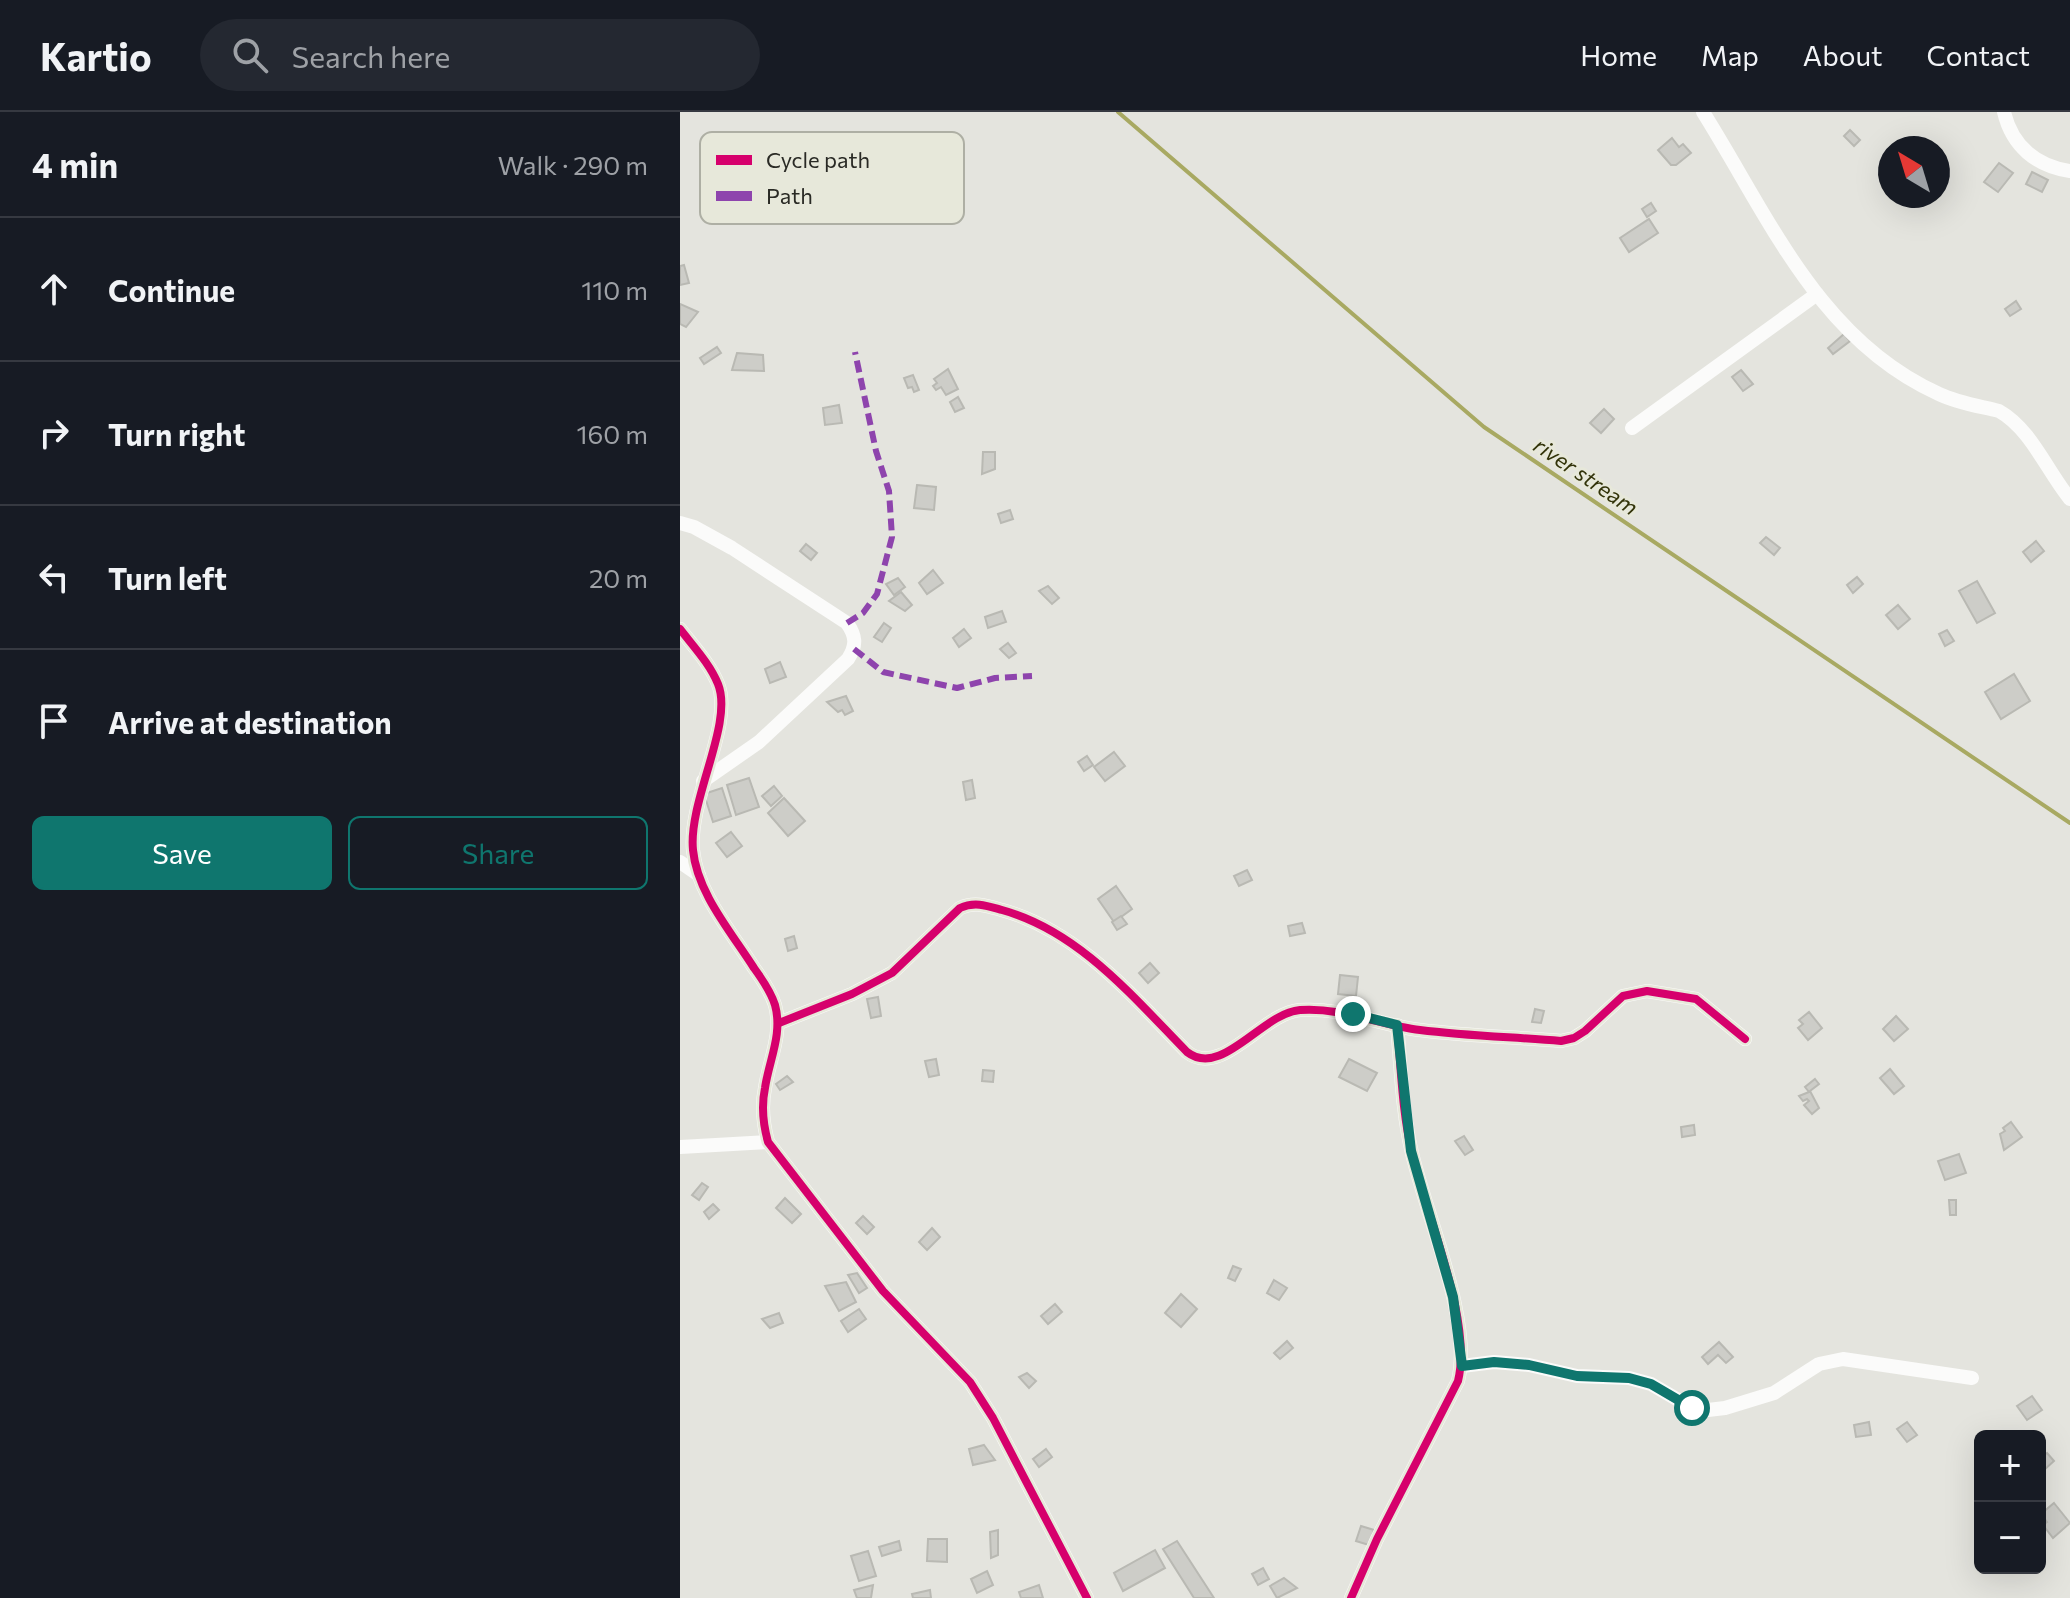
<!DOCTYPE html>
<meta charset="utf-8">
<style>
body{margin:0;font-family:Commissioner,sans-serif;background:#242831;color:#f1f3f6}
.controls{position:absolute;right:24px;bottom:24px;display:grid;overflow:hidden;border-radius:12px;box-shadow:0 8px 32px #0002}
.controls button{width:72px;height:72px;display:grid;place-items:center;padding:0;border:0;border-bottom:2px solid #363941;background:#171b24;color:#f1f3f6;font:40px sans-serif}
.compass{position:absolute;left:1198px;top:24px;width:72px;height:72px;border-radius:50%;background:#171b24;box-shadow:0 8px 32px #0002;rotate:322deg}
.stop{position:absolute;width:24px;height:24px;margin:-18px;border:6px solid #0f766e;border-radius:50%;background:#fff}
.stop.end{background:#0f766e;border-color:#fff;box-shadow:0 2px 8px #0008}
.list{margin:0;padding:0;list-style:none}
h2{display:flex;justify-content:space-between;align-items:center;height:104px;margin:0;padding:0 32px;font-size:34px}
h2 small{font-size:26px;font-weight:400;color:#9ea1a6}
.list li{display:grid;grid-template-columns:52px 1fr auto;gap:24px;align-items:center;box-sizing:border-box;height:144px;padding:0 32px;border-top:2px solid #363941}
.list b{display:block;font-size:30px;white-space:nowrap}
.list em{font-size:26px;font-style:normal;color:#9ea1a6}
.actions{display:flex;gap:16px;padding:24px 32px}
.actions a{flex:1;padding:18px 0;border:2px solid #0f766e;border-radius:12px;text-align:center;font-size:28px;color:#0f766e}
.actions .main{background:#0f766e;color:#fff}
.icon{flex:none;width:44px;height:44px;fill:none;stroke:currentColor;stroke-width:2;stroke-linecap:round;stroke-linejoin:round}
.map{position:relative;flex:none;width:1390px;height:1486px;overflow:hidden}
header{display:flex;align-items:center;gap:48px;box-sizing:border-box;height:112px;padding:0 40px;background:#171b24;border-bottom:2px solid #363941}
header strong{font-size:38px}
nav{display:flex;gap:44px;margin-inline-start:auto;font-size:28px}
.search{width:560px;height:72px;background:#242831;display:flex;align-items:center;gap:20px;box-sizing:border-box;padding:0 28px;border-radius:44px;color:#9ea1a6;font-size:30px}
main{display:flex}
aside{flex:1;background:#171b24}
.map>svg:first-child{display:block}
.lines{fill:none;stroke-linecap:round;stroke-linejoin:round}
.stream{stroke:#a8a962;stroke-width:4}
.building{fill:#cdcdc8;stroke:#b9b9b3;stroke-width:2}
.minor{stroke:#fbfbfa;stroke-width:14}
.quiet{stroke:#8e44ad;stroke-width:6;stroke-dasharray:12 6;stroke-linecap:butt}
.cycleway-casing{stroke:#e7e8da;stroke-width:13}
.cycleway{stroke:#d6006c;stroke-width:8}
.route{stroke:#0f766e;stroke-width:10}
.labels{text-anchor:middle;stroke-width:6;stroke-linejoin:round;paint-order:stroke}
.water-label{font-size:22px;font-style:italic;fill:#323309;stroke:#e7e8da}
.key{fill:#e7e8da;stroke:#aeafa4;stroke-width:2}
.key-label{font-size:22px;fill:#2a2a25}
</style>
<header>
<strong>Kartio</strong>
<div class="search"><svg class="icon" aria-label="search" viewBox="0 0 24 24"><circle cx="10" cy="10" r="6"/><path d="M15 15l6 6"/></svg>Search here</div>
<nav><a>Home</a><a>Map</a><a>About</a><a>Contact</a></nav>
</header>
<main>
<aside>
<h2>4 min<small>Walk · 290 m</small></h2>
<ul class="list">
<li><svg class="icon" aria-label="ahead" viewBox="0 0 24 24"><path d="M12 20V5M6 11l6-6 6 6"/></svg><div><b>Continue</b></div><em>110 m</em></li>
<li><svg class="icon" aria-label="right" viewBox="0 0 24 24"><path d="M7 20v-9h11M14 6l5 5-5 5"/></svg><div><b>Turn right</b></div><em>160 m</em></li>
<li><svg class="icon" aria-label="left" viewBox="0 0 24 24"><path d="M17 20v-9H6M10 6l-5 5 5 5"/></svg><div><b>Turn left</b></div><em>20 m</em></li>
<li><svg class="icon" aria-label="arrive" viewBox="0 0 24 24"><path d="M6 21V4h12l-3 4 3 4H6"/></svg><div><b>Arrive at destination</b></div></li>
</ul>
<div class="actions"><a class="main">Save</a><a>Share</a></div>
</aside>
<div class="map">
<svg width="1390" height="1486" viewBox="0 0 1390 1486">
<rect width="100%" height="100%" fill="#e4e4de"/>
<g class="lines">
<polyline class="stream" points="438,0 804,315 1390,711"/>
</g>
<g class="building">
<polygon points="1170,18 1180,28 1174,34 1164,24"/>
<polygon points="992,26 999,35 1003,32 1011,41 996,53 991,53 978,38"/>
<polygon points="1319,51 1333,61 1318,80 1304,70"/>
<polygon points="1352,60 1368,68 1362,80 1346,72"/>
<polygon points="971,91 976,99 967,105 962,97"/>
<polygon points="969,107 978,121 949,140 940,126"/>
<polygon points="4,153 9,171 0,173 0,154"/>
<polygon points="1336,189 1341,197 1330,204 1325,197"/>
<polygon points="0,192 18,200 6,215 0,212"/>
<polygon points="1164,222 1170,229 1153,242 1148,236"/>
<polygon points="37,235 41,241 24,252 20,246"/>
<polygon points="57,241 83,243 84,259 52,258"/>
<polygon points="268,257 278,277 266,283 261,275 256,278 253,274 257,271 254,267"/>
<polygon points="1061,258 1073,272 1063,279 1052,265"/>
<polygon points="233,263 239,278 234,280 232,275 228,276 224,266"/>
<polygon points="278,285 284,296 275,300 270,290"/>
<polygon points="159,293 162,311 145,313 143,296"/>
<polygon points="924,297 934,307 921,321 910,311"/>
<polygon points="303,340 315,340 315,357 302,362"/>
<polygon points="237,373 256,375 254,398 234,396"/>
<polygon points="330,398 333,407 321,411 318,402"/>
<polygon points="1086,425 1100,436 1094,443 1080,431"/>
<polygon points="1356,429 1364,439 1351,450 1343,440"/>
<polygon points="126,432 137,441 131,448 120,439"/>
<polygon points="253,458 263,471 247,482 239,471"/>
<polygon points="1177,465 1183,472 1173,481 1167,473"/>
<polygon points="218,466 225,475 214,483 206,472"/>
<polygon points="1297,469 1315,501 1297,511 1279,479"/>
<polygon points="368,474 379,486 372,492 359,479"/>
<polygon points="221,480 232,493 225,499 209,489"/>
<polygon points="1218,493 1230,507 1218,517 1206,503"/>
<polygon points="322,499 326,510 308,516 305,505"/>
<polygon points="204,511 211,516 202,530 194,525"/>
<polygon points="284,517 291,526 279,535 273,526"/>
<polygon points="1267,518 1274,529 1265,534 1259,522"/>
<polygon points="328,531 336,541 329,546 320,537"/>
<polygon points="100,550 106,565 90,571 85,557"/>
<polygon points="1334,562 1350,589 1321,607 1305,580"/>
<polygon points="166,584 173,599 165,603 162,598 158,600 147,590"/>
<polygon points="434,640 445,654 425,669 414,655"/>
<polygon points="407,644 413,653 404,659 398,650"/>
<polygon points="69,666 79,695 56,703 47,673"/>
<polygon points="292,668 295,686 286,688 283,670"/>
<polygon points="94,674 102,684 91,694 82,684"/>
<polygon points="42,676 51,704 33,710 24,682"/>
<polygon points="104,686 125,709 108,724 88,701"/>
<polygon points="51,720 62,734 47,745 36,731"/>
<polygon points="567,758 572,768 559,774 554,764"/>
<polygon points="436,774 452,797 434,810 418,787"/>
<polygon points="441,804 447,812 437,818 432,810"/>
<polygon points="622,811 625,821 610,824 608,814"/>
<polygon points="114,824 117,836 108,839 105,827"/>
<polygon points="470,851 479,861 468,871 459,861"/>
<polygon points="660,863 678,865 676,884 658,882"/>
<polygon points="198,885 201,904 191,906 187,887"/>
<polygon points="855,897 864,899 861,911 852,910"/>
<polygon points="1129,900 1142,916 1128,928 1118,916 1123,912 1119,908"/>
<polygon points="1216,904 1228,917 1214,929 1203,917"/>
<polygon points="256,947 259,963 249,965 245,949"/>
<polygon points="669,947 697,961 687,979 659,965"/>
<polygon points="1210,957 1224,974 1214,982 1200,966"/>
<polygon points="303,958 314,959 313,970 302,969"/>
<polygon points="107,964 113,970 100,978 96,972"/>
<polygon points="1135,967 1139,972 1130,979 1139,996 1132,1002 1124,993 1129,989 1127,987 1123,989 1119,984 1129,980 1125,975"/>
<polygon points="1331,1010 1342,1025 1324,1038 1320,1022 1325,1019 1323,1016"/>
<polygon points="1014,1013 1015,1023 1002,1025 1001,1015"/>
<polygon points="784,1024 793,1038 785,1043 775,1029"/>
<polygon points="1279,1042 1286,1061 1265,1068 1258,1049"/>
<polygon points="22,1071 28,1075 19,1088 12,1083"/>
<polygon points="105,1086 121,1102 112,1111 96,1096"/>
<polygon points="1269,1088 1276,1088 1276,1103 1270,1103"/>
<polygon points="33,1092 39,1098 29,1107 24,1100"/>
<polygon points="183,1104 194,1115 187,1122 176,1111"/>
<polygon points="252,1116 260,1125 247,1138 239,1130"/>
<polygon points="553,1154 561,1157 555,1169 548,1166"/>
<polygon points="177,1161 187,1176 179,1181 168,1163"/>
<polygon points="594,1168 607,1176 599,1188 587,1181"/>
<polygon points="166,1170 176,1190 159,1199 145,1174"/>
<polygon points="501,1182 517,1197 501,1215 485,1201"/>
<polygon points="375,1192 382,1200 368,1212 361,1204"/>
<polygon points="179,1197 186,1207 168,1220 161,1209"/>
<polygon points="99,1201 103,1211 90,1216 82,1207"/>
<polygon points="607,1229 613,1236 600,1247 594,1241"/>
<polygon points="1039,1230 1053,1245 1046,1251 1038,1243 1028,1252 1022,1245"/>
<polygon points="347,1261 356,1269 349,1276 339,1265"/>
<polygon points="1352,1284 1362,1298 1347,1308 1337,1294"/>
<polygon points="1189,1310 1191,1323 1176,1325 1174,1313"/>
<polygon points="1227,1310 1237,1323 1227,1330 1217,1317"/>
<polygon points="304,1333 315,1348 293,1353 289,1337"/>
<polygon points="366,1337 372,1345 359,1355 353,1347"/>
<polygon points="1367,1341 1374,1349 1364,1358 1360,1353 1360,1346"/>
<polygon points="1374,1391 1390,1411 1373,1426 1363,1413 1367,1410 1361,1402"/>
<polygon points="681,1414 694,1418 689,1433 676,1429"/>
<polygon points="318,1418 318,1443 311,1446 310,1420"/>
<polygon points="248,1427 267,1427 267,1450 247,1449"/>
<polygon points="219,1429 221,1438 202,1444 199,1435"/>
<polygon points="497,1429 534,1486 514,1486 483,1437"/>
<polygon points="475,1438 485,1456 443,1479 434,1461"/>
<polygon points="188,1439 196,1464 179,1469 171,1444"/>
<polygon points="583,1456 589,1467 578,1473 572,1462"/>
<polygon points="307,1459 313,1473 297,1481 291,1467"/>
<polygon points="604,1466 617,1476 597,1486 590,1474"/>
<polygon points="193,1473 191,1486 177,1486 174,1478"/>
<polygon points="359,1473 363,1486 341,1486 339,1480"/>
<polygon points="250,1478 251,1486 233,1486 232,1482"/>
</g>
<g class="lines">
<g class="minor">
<path d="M1023,0c66,105 116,228 236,282 19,9 40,12 60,17 32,18 48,60 71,88"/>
<path d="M1324,0c8,34 32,54 66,59"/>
<polyline points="952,316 1137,182"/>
<path d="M0,411l14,4 38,21 115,75c9,13 10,22 1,36l-89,83 -56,39"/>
<path d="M0,517c13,17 30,35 38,55 16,39 -30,117 -25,166 4,43 39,83 61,118 8,11 17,24 21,37 8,29 -6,55 -10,83 -4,19 -2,36 3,54l115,149 87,91 23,36 94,180"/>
<polyline points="0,750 19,763"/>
<path d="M99,911l73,-29 40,-21 68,-65c15,-7 28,-2 42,2 77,21 131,87 185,142 35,27 75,-39 113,-42 42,-3 79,15 120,20 47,6 94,7 141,11l13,-3 11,-7 38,-35 24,-5 49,8 49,40"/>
<polyline points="0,1035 88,1030"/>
<polyline points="782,1254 814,1250 849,1253 897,1264 949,1266 971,1272 1012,1296 1028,1298 1045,1296 1094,1281 1139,1252 1163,1247 1292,1266"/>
<path d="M671,1486l26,-59 81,-158c15,-60 -32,-166 -46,-228 -10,-41 -11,-86 -15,-128"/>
</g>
<g class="quiet">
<polyline points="167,511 183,501 197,482 212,425 209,379 196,339 175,240"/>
<polyline points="174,537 203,560 277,576 315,566 352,564"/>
</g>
<defs>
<g id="cycleway">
<path d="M0,517c13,17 30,35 38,55 16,39 -30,117 -25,166 4,43 39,83 61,118 8,11 17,24 21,37 8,29 -6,55 -10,83 -4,19 -2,36 3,54l115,149 87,91 23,36 94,180"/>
<path d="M99,911l73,-29 40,-21 68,-65c15,-7 28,-2 42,2 77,21 131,87 185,142 35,27 75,-39 113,-42 42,-3 79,15 120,20 47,6 94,7 141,11l13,-3 11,-7 38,-35 24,-5 49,8 49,40"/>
<path d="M671,1486l26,-59 81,-158c15,-60 -32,-166 -46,-228 -10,-41 -11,-86 -15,-128"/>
</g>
</defs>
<use href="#cycleway" class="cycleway-casing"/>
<use href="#cycleway" class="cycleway"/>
</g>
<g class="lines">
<polyline class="route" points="673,902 717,913 731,1039 773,1185 782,1254 814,1250 849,1253 897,1264 949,1266 971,1272 1012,1296"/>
</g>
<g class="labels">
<g class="water-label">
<text transform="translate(906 364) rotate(34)" y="8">river stream</text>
</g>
</g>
<rect x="20" y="20" width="264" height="92" rx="12" class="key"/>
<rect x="36" y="43" width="36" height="10" fill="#d6006c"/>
<rect x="36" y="79" width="36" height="10" fill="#8e44ad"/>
<g class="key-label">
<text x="86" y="56">Cycle path</text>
<text x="86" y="92">Path</text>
</g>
</svg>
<div class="controls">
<button>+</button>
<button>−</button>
</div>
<svg class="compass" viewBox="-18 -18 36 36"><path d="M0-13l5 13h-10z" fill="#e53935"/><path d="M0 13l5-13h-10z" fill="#9ea1a6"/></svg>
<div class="stop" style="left:1012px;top:1296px"></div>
<div class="stop end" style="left:673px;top:902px"></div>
</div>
</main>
